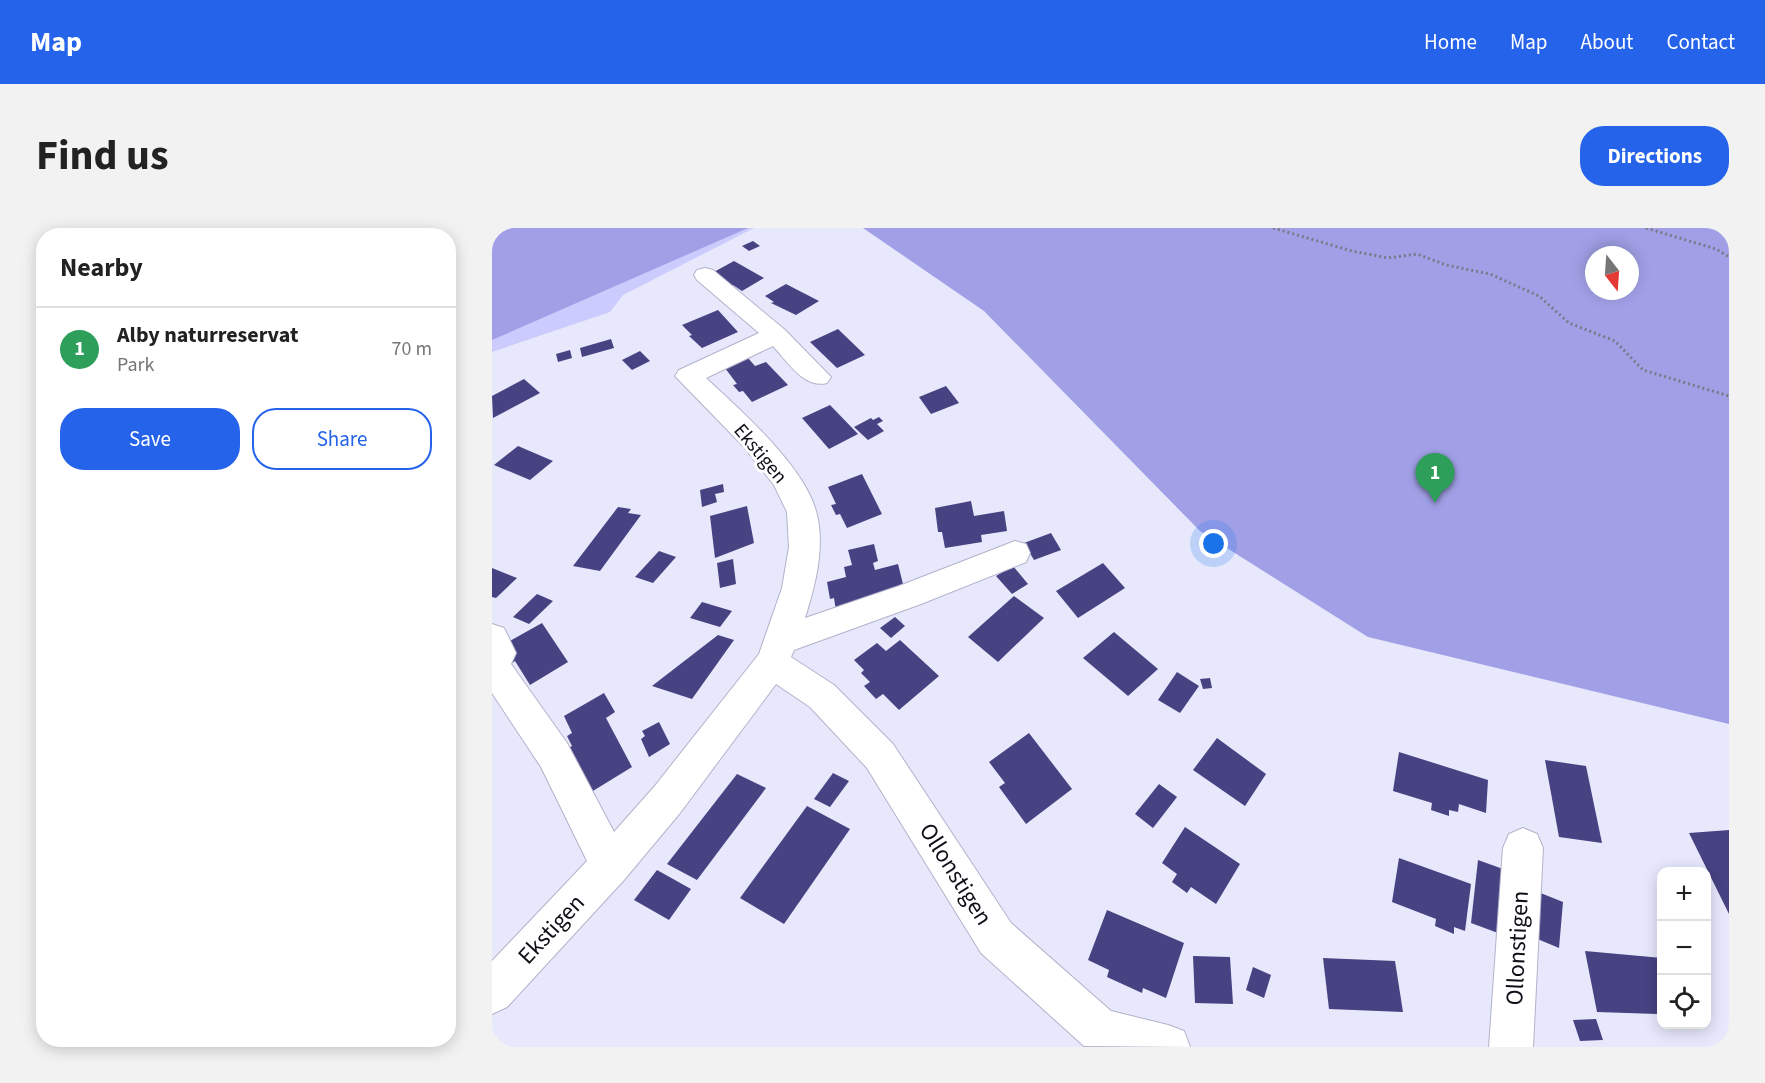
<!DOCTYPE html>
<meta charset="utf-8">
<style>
body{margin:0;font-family:"Source Sans 3",sans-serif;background:#f2f2f2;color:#222}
.controls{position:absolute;right:18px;bottom:18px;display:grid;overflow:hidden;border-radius:12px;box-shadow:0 3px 15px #0003}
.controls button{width:54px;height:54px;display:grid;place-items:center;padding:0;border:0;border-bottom:2px solid #e0e0e0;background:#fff;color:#222;font:30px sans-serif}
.compass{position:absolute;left:1093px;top:18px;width:54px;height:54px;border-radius:50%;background:#fff;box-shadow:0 3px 15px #0003;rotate:163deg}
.you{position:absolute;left:722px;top:316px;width:21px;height:21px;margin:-15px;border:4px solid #fff;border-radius:50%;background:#1a73e8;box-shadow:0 0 0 9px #1a73e833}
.badge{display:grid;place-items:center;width:39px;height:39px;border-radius:50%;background:#2563eb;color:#fff;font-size:20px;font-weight:700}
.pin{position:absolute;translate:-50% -50px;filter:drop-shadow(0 2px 3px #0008)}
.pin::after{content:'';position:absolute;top:32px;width:21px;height:18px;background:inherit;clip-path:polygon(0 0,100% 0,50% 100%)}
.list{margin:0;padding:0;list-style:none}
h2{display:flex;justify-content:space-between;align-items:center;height:78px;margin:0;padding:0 24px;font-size:26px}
h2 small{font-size:20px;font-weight:400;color:#767676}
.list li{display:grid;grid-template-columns:39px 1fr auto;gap:18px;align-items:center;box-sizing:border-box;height:84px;padding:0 24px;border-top:2px solid #e0e0e0}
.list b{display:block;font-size:22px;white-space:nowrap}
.list p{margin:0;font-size:20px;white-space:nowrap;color:#767676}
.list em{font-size:20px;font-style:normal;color:#767676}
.actions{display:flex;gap:12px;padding:18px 24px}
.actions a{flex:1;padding:14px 0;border:2px solid #2563eb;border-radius:24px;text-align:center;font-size:21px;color:#2563eb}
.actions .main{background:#2563eb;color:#fff}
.icon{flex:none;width:33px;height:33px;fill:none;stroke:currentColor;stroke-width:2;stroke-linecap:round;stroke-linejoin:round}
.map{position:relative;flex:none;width:1237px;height:819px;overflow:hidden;border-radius:24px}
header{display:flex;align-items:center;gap:36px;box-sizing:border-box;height:84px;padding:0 30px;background:#2563eb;color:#fff}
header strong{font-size:28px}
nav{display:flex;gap:33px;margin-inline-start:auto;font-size:21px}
.intro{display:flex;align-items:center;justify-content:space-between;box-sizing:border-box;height:144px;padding:0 36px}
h1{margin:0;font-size:42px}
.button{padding:15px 27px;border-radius:24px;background:#2563eb;color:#fff;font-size:21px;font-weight:700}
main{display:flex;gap:36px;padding:0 36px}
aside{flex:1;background:#fff;border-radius:24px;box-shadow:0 3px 15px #0003}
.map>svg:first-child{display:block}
.green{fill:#cbcbfe}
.forest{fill:#a1a0e7;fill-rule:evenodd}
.building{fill:#474282}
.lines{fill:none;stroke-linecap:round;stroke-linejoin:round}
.minor-casing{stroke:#b2b2cb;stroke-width:2}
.path{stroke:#797988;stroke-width:3;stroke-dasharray:2 3;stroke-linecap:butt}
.minor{fill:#fff;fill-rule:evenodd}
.labels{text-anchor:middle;stroke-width:6;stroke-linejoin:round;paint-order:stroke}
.street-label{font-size:20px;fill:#0f0f18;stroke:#fff}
.near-street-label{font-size:24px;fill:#0f0f18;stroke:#fff}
</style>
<header>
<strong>Map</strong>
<nav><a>Home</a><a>Map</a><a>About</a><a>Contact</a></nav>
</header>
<div class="intro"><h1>Find us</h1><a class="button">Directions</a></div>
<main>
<aside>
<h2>Nearby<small></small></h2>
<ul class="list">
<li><span class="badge" style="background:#2e9e5b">1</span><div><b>Alby naturreservat</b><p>Park</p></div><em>70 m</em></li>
</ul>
<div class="actions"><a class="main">Save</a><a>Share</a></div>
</aside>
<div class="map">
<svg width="1237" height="819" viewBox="0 0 1237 819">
<rect width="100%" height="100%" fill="#e7e8fc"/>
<polygon class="green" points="0,0 262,0 131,67 118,84 0,124"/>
<g class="forest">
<polygon points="0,0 256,0 0,112"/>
<path d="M371,0h866v496l-361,-87 -168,-106 -216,-220zM1102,27h36v36h-36z"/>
</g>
<g class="building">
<polygon points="261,13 268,18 257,23 250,18"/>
<polygon points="242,33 272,50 250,63 241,57 238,59 220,45"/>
<polygon points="294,56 327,73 304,87 279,75 282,74 273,68"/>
<polygon points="226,82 246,104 210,120 197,108 200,107 190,97"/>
<polygon points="346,101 373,127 345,140 318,114"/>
<polygon points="119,111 122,120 90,129 88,120"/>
<polygon points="78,122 80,130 66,134 64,126"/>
<polygon points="148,123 158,133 140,142 130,132"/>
<polygon points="256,130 263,138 274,134 296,157 260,174 251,163 247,164 241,157 245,156 233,140"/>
<polygon points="32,151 48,165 1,190 0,168"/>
<polygon points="454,158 467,175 439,186 427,169"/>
<polygon points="338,177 366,206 337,221 310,190"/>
<polygon points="387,189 391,193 385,196 392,203 376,212 362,199 379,190 381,192"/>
<polygon points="26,218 61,233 38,252 2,237"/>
<polygon points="370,246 390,286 355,300 348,286 344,287 339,277 344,276 336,259"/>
<polygon points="231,256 232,264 223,266 225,274 210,279 208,262"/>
<polygon points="479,273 482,288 512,283 515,303 489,307 490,314 453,320 450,304 446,304 443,280"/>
<polygon points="255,278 262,315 223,330 218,288"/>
<polygon points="126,279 139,281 136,285 149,287 108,343 81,338"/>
<polygon points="559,305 569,322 542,332 532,315"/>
<polygon points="382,316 386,333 381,335 383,342 406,336 413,364 344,383 342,370 338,371 335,354 354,349 352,339 360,337 356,322"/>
<polygon points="167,323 184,329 161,355 143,349"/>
<polygon points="241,331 244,356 228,360 225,335"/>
<polygon points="611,335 633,360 586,390 564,363"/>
<polygon points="521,338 536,356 520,366 504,348"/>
<polygon points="0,340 25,350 4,370 0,369"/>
<polygon points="45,366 61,373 37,396 21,389"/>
<polygon points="522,368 552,390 506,434 476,409"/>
<polygon points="210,374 240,383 228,399 198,390"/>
<polygon points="403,389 413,398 399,410 388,400"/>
<polygon points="50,395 76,434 38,457 23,433 14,439 9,418"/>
<polygon points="622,404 666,441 636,468 591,430"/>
<polygon points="226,407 242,412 200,471 160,458"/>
<polygon points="408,412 447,448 407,482 391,466 384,471 372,458 378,454 369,445 372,442 362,432 385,415 394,423"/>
<polygon points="685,444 707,458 688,485 666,472"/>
<polygon points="718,450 720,460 711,461 708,451"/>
<polygon points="112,465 123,484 114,490 140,539 96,566 69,524 80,518 75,508 80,505 72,488"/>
<polygon points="167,494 178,516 157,529 149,511 153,508 150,503"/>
<polygon points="537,505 580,561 534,596 507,559 513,555 497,534"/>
<polygon points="725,510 774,546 753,578 701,542"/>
<polygon points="907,524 996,552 994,585 967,576 966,584 957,582 957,588 939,582 940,575 901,563"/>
<polygon points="1053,532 1094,538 1110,615 1067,609"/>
<polygon points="341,545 357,553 338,579 322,571"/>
<polygon points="245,546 274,560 205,652 175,636"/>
<polygon points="667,556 685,569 661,600 643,586"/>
<polygon points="315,578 358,601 292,696 248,670"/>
<polygon points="693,599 748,636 724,676 699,659 695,665 680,654 685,646 670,635"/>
<polygon points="1237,602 1237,686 1197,605"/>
<polygon points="907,630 979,656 973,703 962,699 962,706 943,698 944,691 900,674"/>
<polygon points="986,632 1011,641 1006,705 979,695"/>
<polygon points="165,642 199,661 177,692 142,672"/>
<polygon points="1041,662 1071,674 1067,720 1036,707"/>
<polygon points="615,682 692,715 674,770 651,760 650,765 615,749 617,742 596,732"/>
<polygon points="1093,723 1170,730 1170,796 1165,786 1105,784"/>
<polygon points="701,728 738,729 741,776 703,775"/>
<polygon points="831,730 903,733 911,784 837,781"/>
<polygon points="761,739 779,747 772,770 754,762"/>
<polygon points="1104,791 1111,812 1088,813 1081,792"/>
</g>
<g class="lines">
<defs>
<g id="minor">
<path d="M213,40l8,2 72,60 46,47 -4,6c-23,6 -40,-22 -54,-37l-67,32c34,32 101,90 111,137 8,34 -2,71 -12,103l94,-32 116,-45 11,3 4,9 -4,9 -105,42 -127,46 -3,7 43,28 59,59 118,179 100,88 57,14 16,6 6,16 -106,-1 -103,-93 -114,-185 -57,-61 -34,-23 -96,129 -56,67 -117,127 -15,7v-53l95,-100 -46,-94 -49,-74v-69l12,4 12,25 -5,11 56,79 47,89 40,-45 105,-133 23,-66 7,-41 -2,-35 -13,-27 -31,-39 -68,-70 4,-6 80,-37 -62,-53 -3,-5 3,-5z"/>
<polygon points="1031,600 1045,606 1051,620 1041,819 997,819 1011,620 1017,606"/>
</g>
</defs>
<use href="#minor" class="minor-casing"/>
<g class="path">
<polyline points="781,0 860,23 896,30 925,26 954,37 998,46 1047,68 1077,95 1123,113 1151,142 1237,168"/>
<polyline points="1154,0 1224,21 1237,29"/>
</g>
<use href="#minor" class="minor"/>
</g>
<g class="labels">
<g class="street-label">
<text transform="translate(269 225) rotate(50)" y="7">Ekstigen</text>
</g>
<g class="near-street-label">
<text transform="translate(464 646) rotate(58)" y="8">Ollonstigen</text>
<text transform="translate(59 701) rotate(-47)" y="8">Ekstigen</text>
<text transform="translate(1025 720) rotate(-87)" y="8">Ollonstigen</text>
</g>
</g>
</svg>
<div class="controls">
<button>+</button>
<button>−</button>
<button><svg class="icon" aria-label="locate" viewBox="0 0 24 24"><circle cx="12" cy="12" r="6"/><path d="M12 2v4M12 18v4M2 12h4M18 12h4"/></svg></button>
</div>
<svg class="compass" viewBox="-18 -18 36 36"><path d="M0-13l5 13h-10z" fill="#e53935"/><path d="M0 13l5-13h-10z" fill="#767676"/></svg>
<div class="you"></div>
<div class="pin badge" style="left:943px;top:275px;background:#2e9e5b">1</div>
</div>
</main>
